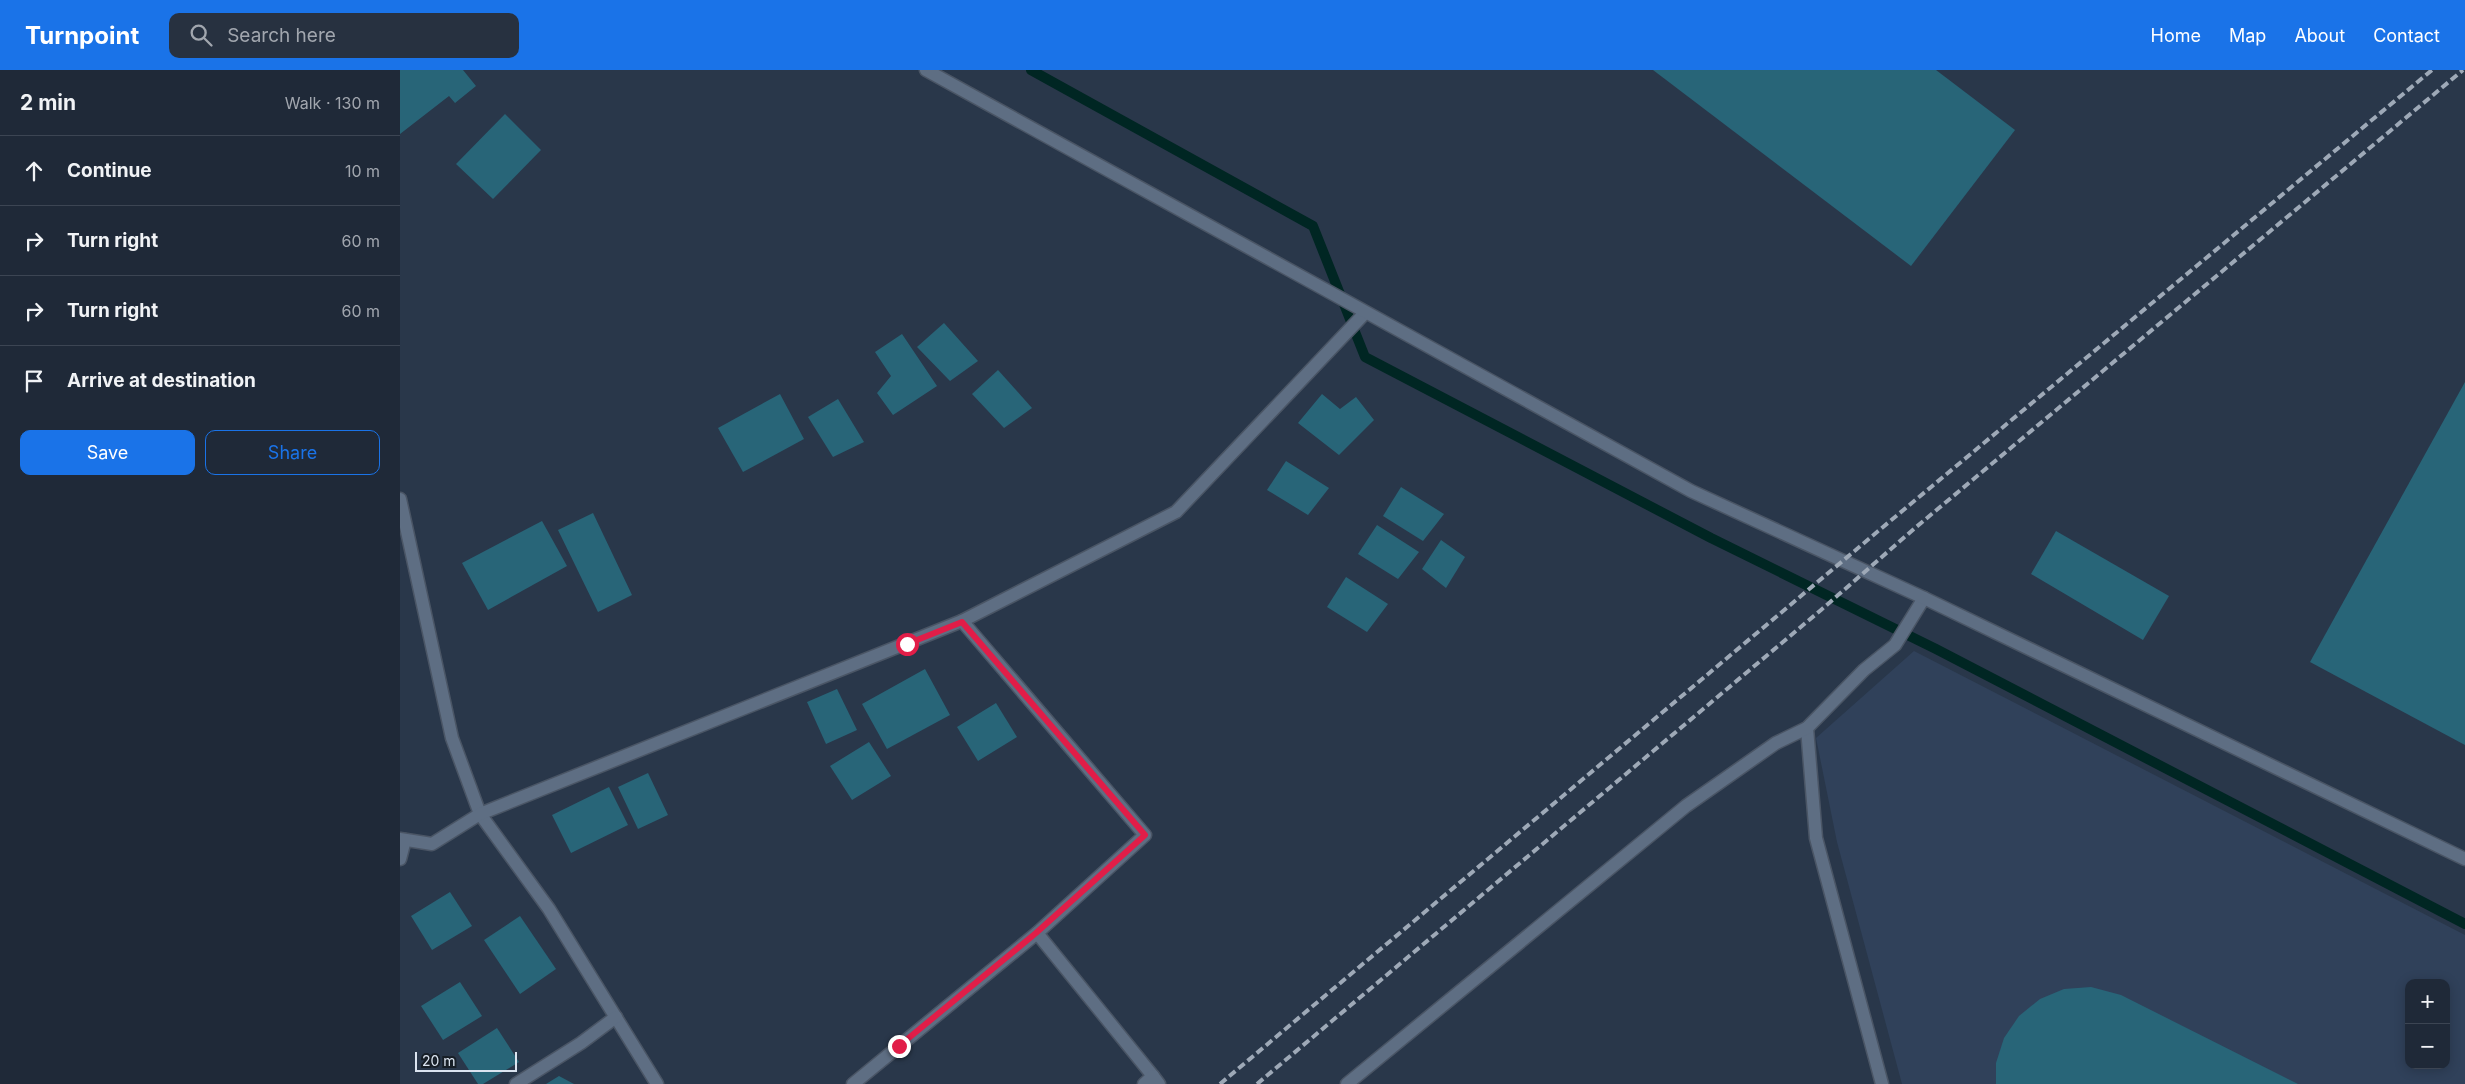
<!DOCTYPE html>
<meta charset="utf-8">
<style>
body{margin:0;font-family:Inter,sans-serif;background:#273140;color:#f1f3f6}
.controls{position:absolute;right:15px;bottom:15px;display:grid;overflow:hidden;border-radius:10px;box-shadow:0 2px 12px #0003}
.controls button{width:45px;height:45px;display:grid;place-items:center;padding:0;border:0;border-bottom:1px solid #3c4553;background:#1f2938;color:#f1f3f6;font:25px sans-serif}
.scale{position:absolute;left:15px;bottom:12px;width:102px;box-sizing:border-box;padding-left:5px;border:2px solid #dbe4f0;border-top:0;font-size:14px;line-height:18px;white-space:nowrap;color:#dbe4f0;-webkit-text-stroke:4px #171e26;paint-order:stroke}
.stop{position:absolute;width:15px;height:15px;margin:-11px;border:4px solid #e11d48;border-radius:50%;background:#fff}
.stop.end{background:#e11d48;border-color:#fff;box-shadow:0 1px 5px #0008}
.list{margin:0;padding:0;list-style:none}
h2{display:flex;justify-content:space-between;align-items:center;height:65px;margin:0;padding:0 20px;font-size:21px}
h2 small{font-size:16px;font-weight:400;color:#a1a6ae}
.list li{display:grid;grid-template-columns:32px 1fr auto;gap:15px;align-items:center;box-sizing:border-box;height:70px;padding:0 20px;border-top:1px solid #3c4553}
.list b{display:block;font-size:19px;white-space:nowrap}
.list em{font-size:16px;font-style:normal;color:#a1a6ae}
.actions{display:flex;gap:10px;padding:15px 20px}
.actions a{flex:1;padding:11px 0;border:1px solid #1a73e8;border-radius:10px;text-align:center;font-size:18px;color:#1a73e8}
.actions .main{background:#1a73e8;color:#fff}
.icon{flex:none;width:28px;height:28px;fill:none;stroke:currentColor;stroke-width:2;stroke-linecap:round;stroke-linejoin:round}
.map{position:relative;flex:none;width:2065px;height:1014px;overflow:hidden}
header{display:flex;align-items:center;gap:30px;box-sizing:border-box;height:70px;padding:0 25px;background:#1a73e8;color:#fff}
header strong{font-size:24px}
nav{display:flex;gap:28px;margin-inline-start:auto;font-size:18px}
.search{width:350px;height:45px;background:#273140;display:flex;align-items:center;gap:12px;box-sizing:border-box;padding:0 18px;border-radius:10px;color:#a1a6ae;font-size:19px}
main{display:flex}
aside{flex:1;background:#1f2938}
.map>svg:first-child{display:block}
.built{fill:#30415a;fill-rule:evenodd}
.lines{fill:none;stroke-linecap:round;stroke-linejoin:round}
.stream{stroke:#002623;stroke-width:10}
.building{fill:#286578}
.minor-casing{stroke:#4a5565;stroke-width:15}
.tertiary-casing{stroke:#4a5565;stroke-width:15}
.minor{stroke:#5e6e83;stroke-width:12}
.tertiary{stroke:#5e6e83;stroke-width:12}
.rail{stroke:#9ea9b7;stroke-width:4;stroke-dasharray:8 4;stroke-linecap:butt}
.route{stroke:#e11d48;stroke-width:6}
</style>
<header>
<strong>Turnpoint</strong>
<div class="search"><svg class="icon" aria-label="search" viewBox="0 0 24 24"><circle cx="10" cy="10" r="6"/><path d="M15 15l6 6"/></svg>Search here</div>
<nav><a>Home</a><a>Map</a><a>About</a><a>Contact</a></nav>
</header>
<main>
<aside>
<h2>2 min<small>Walk · 130 m</small></h2>
<ul class="list">
<li><svg class="icon" aria-label="ahead" viewBox="0 0 24 24"><path d="M12 20V5M6 11l6-6 6 6"/></svg><div><b>Continue</b></div><em>10 m</em></li>
<li><svg class="icon" aria-label="right" viewBox="0 0 24 24"><path d="M7 20v-9h11M14 6l5 5-5 5"/></svg><div><b>Turn right</b></div><em>60 m</em></li>
<li><svg class="icon" aria-label="right" viewBox="0 0 24 24"><path d="M7 20v-9h11M14 6l5 5-5 5"/></svg><div><b>Turn right</b></div><em>60 m</em></li>
<li><svg class="icon" aria-label="arrive" viewBox="0 0 24 24"><path d="M6 21V4h12l-3 4 3 4H6"/></svg><div><b>Arrive at destination</b></div></li>
</ul>
<div class="actions"><a class="main">Save</a><a>Share</a></div>
</aside>
<div class="map">
<svg width="2065" height="1014" viewBox="0 0 2065 1014">
<rect width="100%" height="100%" fill="#29374a"/>
<path class="built" d="M1514,581l551,284v149h-563l-65,-242 -21,-104zM2009,913h37v82h-37z"/>
<g class="lines">
<polyline class="stream" points="631,0 913,156 965,287 1311,468 1536,579 2065,854"/>
</g>
<g class="building">
<polygon points="0,0 63,0 76,16 55,33 49,26 0,64"/>
<polygon points="1253,0 1536,0 1615,60 1511,196"/>
<polygon points="105,44 141,80 93,129 56,94"/>
<polygon points="544,253 578,291 550,311 517,277"/>
<polygon points="502,264 537,316 493,345 477,323 491,306 475,282"/>
<polygon points="598,300 632,338 604,358 572,324"/>
<polygon points="2065,312 2065,675 1910,592"/>
<polygon points="380,324 404,369 343,402 318,358"/>
<polygon points="922,324 940,339 956,327 974,350 939,385 898,353"/>
<polygon points="438,329 464,372 433,387 408,347"/>
<polygon points="886,391 929,418 908,445 867,420"/>
<polygon points="1001,417 1044,444 1023,471 983,446"/>
<polygon points="193,443 232,525 198,542 158,460"/>
<polygon points="142,451 167,496 88,540 62,493"/>
<polygon points="977,455 1019,482 998,509 958,484"/>
<polygon points="1656,461 1769,526 1743,570 1631,504"/>
<polygon points="1041,470 1065,487 1046,518 1022,499"/>
<polygon points="946,507 988,534 967,562 927,537"/>
<polygon points="525,599 550,645 487,679 462,634"/>
<polygon points="437,619 457,660 426,674 407,632"/>
<polygon points="596,633 617,667 578,691 557,657"/>
<polygon points="469,672 491,706 452,730 430,696"/>
<polygon points="248,703 268,745 238,759 218,717"/>
<polygon points="209,717 228,755 171,783 152,745"/>
<polygon points="50,822 72,856 32,880 11,846"/>
<polygon points="120,846 156,899 120,924 84,870"/>
<polygon points="60,912 82,946 43,970 21,936"/>
<polygon points="1691,917 1721,925 1898,1014 1596,1014 1596,993 1604,968 1619,946 1640,929 1664,919"/>
<polygon points="97,958 119,992 83,1014 78,1014 58,983"/>
<polygon points="159,1006 174,1014 146,1014"/>
</g>
<g class="lines">
<defs>
<g id="minor">
<polyline points="0,429 52,668 80,744 149,839 257,1014"/>
<polyline points="562,551 776,442 965,243"/>
<polyline points="1407,658 1416,768 1482,1014"/>
<polyline points="0,769 32,774 80,744 562,551 745,765 637,863"/>
<polyline points="0,789 5,770"/>
<polyline points="116,1014 181,973 216,947"/>
<polyline points="453,1014 637,863 753,1006"/>
<polyline points="744,1014 753,1006 759,1014"/>
<polyline points="947,1014 1286,736 1376,673 1407,658 1464,600 1495,575 1524,528"/>
</g>
<polyline id="tertiary" points="526,0 1291,421 1524,528 2065,789"/>
</defs>
<use href="#minor" class="minor-casing"/>
<use href="#tertiary" class="tertiary-casing"/>
<use href="#minor" class="minor"/>
<use href="#tertiary" class="tertiary"/>
<g class="rail">
<polyline points="820,1014 1489,452 2032,0"/>
<polyline points="857,1014 1421,540 1515,458 2063,0"/>
</g>
</g>
<g class="lines">
<polyline class="route" points="499,976 636,863 745,765 562,552 507,574"/>
</g>
</svg>
<div class="controls">
<button>+</button>
<button>−</button>
</div>
<div class="scale">20 m</div>
<div class="stop" style="left:507px;top:574px"></div>
<div class="stop end" style="left:499px;top:976px"></div>
</div>
</main>
